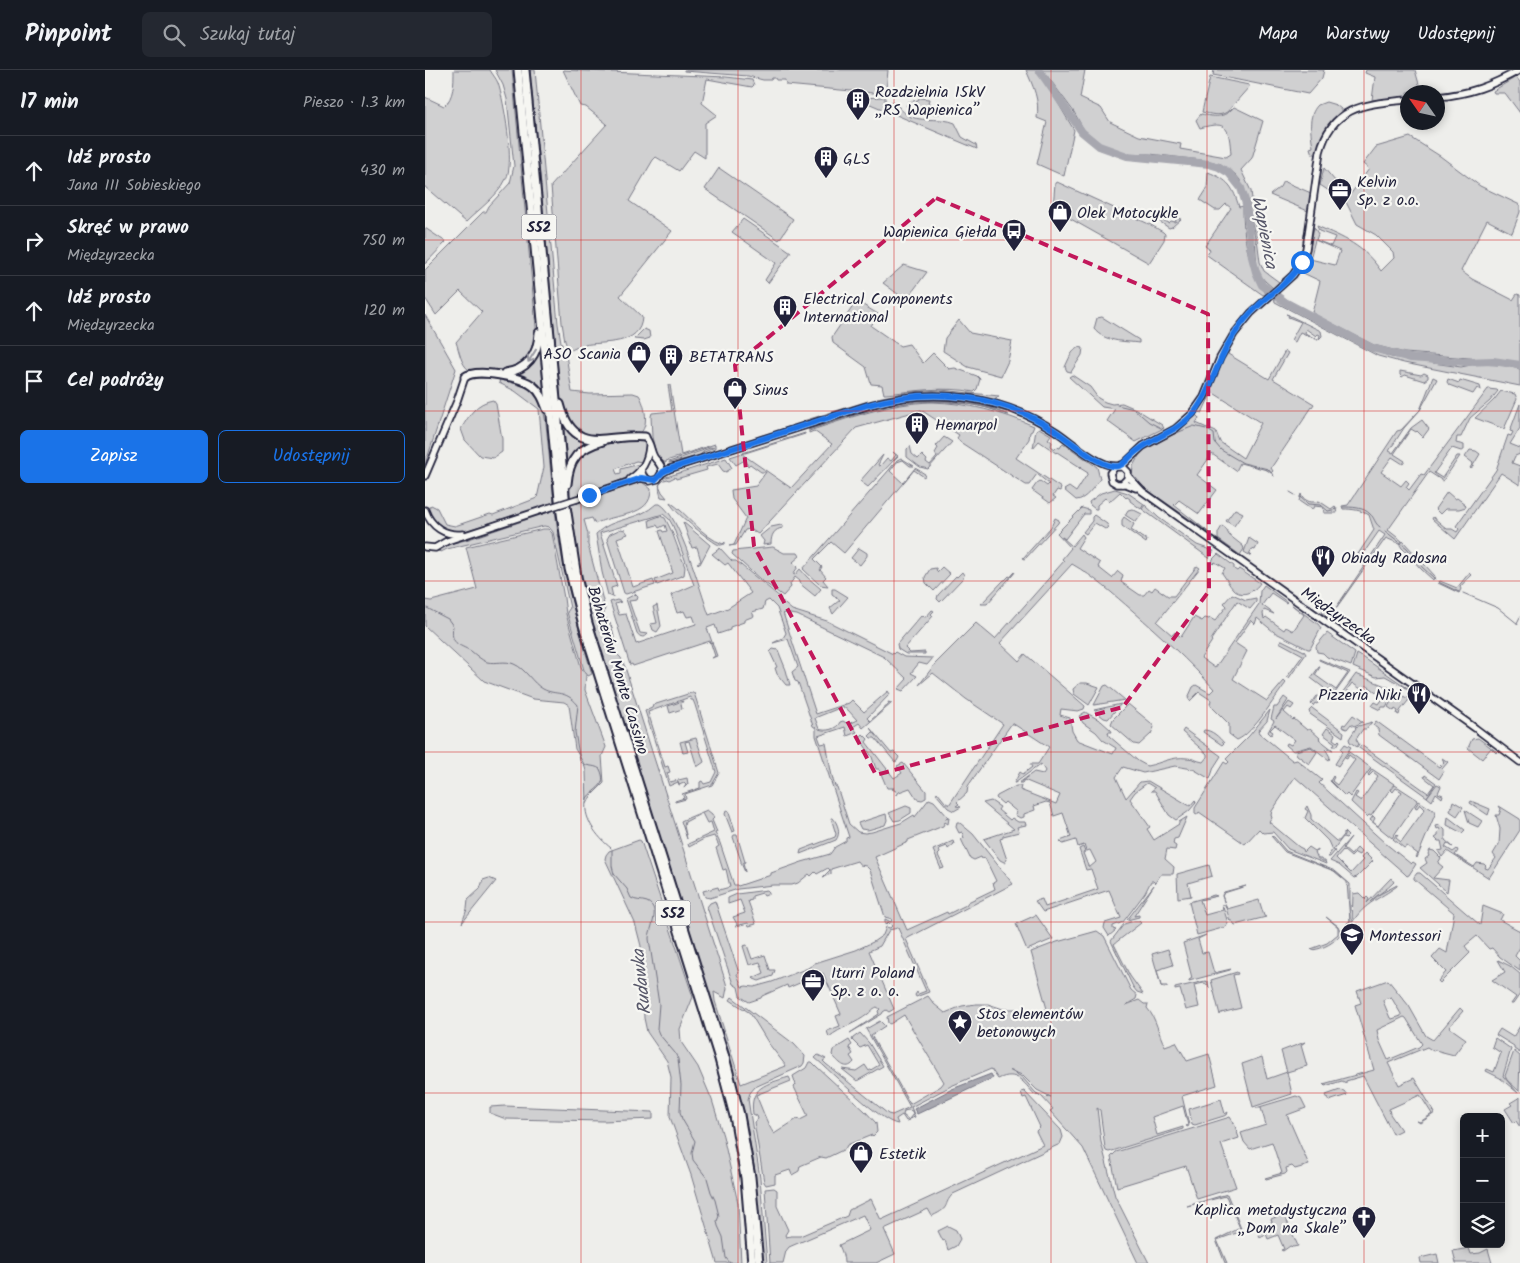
<!DOCTYPE html>
<html lang="pl">
<meta charset="utf-8">
<style>
body{margin:0;font-family:Kalam,sans-serif;background:#242831;color:#f1f3f6}
.controls{position:absolute;right:15px;bottom:15px;display:grid;overflow:hidden;border-radius:8px;box-shadow:0 2px 8px #0003}
.controls button{width:45px;height:45px;display:grid;place-items:center;padding:0;border:0;border-bottom:1px solid #363941;background:#171b24;color:#f1f3f6;font:25px sans-serif}
.compass{position:absolute;left:975px;top:15px;width:45px;height:45px;border-radius:50%;background:#171b24;box-shadow:0 2px 8px #0003;rotate:304deg}
.stop{position:absolute;width:15px;height:15px;margin:-11px;border:4px solid #1a73e8;border-radius:50%;background:#fff}
.stop.end{background:#1a73e8;border-color:#fff;box-shadow:0 1px 5px #0008}
.list{margin:0;padding:0;list-style:none}
h2{display:flex;justify-content:space-between;align-items:center;height:65px;margin:0;padding:0 20px;font-size:21px}
h2 small{font-size:16px;font-weight:400;color:#9ea1a6}
.list li{display:grid;grid-template-columns:32px 1fr auto;gap:15px;align-items:center;box-sizing:border-box;height:70px;padding:0 20px;border-top:1px solid #363941}
.list b{display:block;font-size:19px;white-space:nowrap}
.list p{margin:0;font-size:16px;white-space:nowrap;color:#9ea1a6}
.list em{font-size:16px;font-style:normal;color:#9ea1a6}
.actions{display:flex;gap:10px;padding:15px 20px}
.actions a{flex:1;padding:11px 0;border:1px solid #1a73e8;border-radius:8px;text-align:center;font-size:18px;color:#1a73e8}
.actions .main{background:#1a73e8;color:#fff}
.icon{flex:none;width:28px;height:28px;fill:none;stroke:currentColor;stroke-width:2;stroke-linecap:round;stroke-linejoin:round}
.map{position:relative;flex:none;width:1095px;height:1193px;overflow:hidden}
header{display:flex;align-items:center;gap:30px;box-sizing:border-box;height:70px;padding:0 25px;background:#171b24;border-bottom:1px solid #363941}
header strong{font-size:24px}
nav{display:flex;gap:28px;margin-inline-start:auto;font-size:18px}
.search{width:350px;height:45px;background:#242831;display:flex;align-items:center;gap:12px;box-sizing:border-box;padding:0 18px;border-radius:8px;color:#9ea1a6;font-size:19px}
main{display:flex}
aside{flex:1;background:#171b24}
.map>svg:first-child{display:block}
.green{fill:#d0d0d1;stroke:#797986;fill-rule:evenodd}
.water{fill:#a7a7af;stroke:#727281}
.lines{fill:none;stroke-linecap:round;stroke-linejoin:round}
.stream{stroke:#727281;stroke-width:1}
.river{stroke:#a7a7af;stroke-width:8}
.secondary-casing{stroke:#22223b;stroke-width:9}
.highway-casing{stroke:#22223b;stroke-width:11}
.secondary{stroke:#f6f6f2;stroke-width:5.5}
.highway{stroke:#f6f6f2;stroke-width:7}
.secondary-bridge-casing{stroke:#22223b;stroke-width:9;stroke-linecap:butt}
.secondary-bridge{stroke:#f6f6f2;stroke-width:5.5}
.oneway{stroke:#9797a0}
.route{stroke:#1a73e8;stroke-width:6}
.marked{fill:none;stroke:#c2185b;stroke-width:4;stroke-dasharray:10 6;stroke-linejoin:round}
.grid{fill:none;stroke:#d62828;stroke-width:1;stroke-opacity:0.55}
.labels{text-anchor:middle;stroke-width:4.5;stroke-linejoin:round;paint-order:stroke}
.shield{fill:#f6f6f2;stroke:#626272;stroke-width:1}
.shield-label{font-size:15px;font-weight:bold;fill:#22223b}
.poi-label{font-size:16px;fill:#22223b;stroke:#f6f6f2;text-anchor:start}
.street-label{font-size:16px;fill:#22223b;stroke:#f6f6f2}
.water-label{font-size:18px;font-style:italic;fill:#575769;stroke:#f6f6f2}
</style>
<header>
<strong>Pinpoint</strong>
<div class="search"><svg class="icon" aria-label="search" viewBox="0 0 24 24"><circle cx="10" cy="10" r="6"/><path d="M15 15l6 6"/></svg>Szukaj tutaj</div>
<nav><a>Mapa</a><a>Warstwy</a><a>Udostępnij</a></nav>
</header>
<main>
<aside>
<h2>17 min<small>Pieszo · 1.3 km</small></h2>
<ul class="list">
<li><svg class="icon" aria-label="ahead" viewBox="0 0 24 24"><path d="M12 20V5M6 11l6-6 6 6"/></svg><div><b>Idź prosto</b><p>Jana III Sobieskiego</p></div><em>430 m</em></li>
<li><svg class="icon" aria-label="right" viewBox="0 0 24 24"><path d="M7 20v-9h11M14 6l5 5-5 5"/></svg><div><b>Skręć w prawo</b><p>Międzyrzecka</p></div><em>750 m</em></li>
<li><svg class="icon" aria-label="ahead" viewBox="0 0 24 24"><path d="M12 20V5M6 11l6-6 6 6"/></svg><div><b>Idź prosto</b><p>Międzyrzecka</p></div><em>120 m</em></li>
<li><svg class="icon" aria-label="arrive" viewBox="0 0 24 24"><path d="M6 21V4h12l-3 4 3 4H6"/></svg><div><b>Cel podróży</b></div></li>
</ul>
<div class="actions"><a class="main">Zapisz</a><a>Udostępnij</a></div>
</aside>
<div class="map">
<svg width="1095" height="1193" viewBox="0 0 1095 1193">
<rect width="100%" height="100%" fill="#eeeeeb"/>
<filter id="ink" filterUnits="userSpaceOnUse"><feTurbulence type="fractalNoise" baseFrequency=".02" numOctaves="2"/><feDisplacementMap in="SourceGraphic" scale="10" xChannelSelector="R" yChannelSelector="G"/><feConvolveMatrix kernelMatrix="1 2 1 2 8 2 1 2 1" color-interpolation-filters="sRGB"/></filter>
<g filter="url(#ink)">
<g class="green">
<path d="M29,0h36c2,4 6,8 8,13 6,18 17,80 8,96 -8,17 -27,30 -40,43l-41,-35v-90l19,9c10,-8 10,-24 10,-36z"/>
<path d="M70,0h17l25,268c-5,27 -24,34 -49,33 -6,0 -14,1 -19,-1 -8,-5 -10,-20 -13,-28l26,-30 -22,-21 -24,24 -11,-17v-28l58,-58h3l3,-6 21,-23 4,-17 -7,-67 -4,-14z"/>
<path d="M105,0h5l23,254 3,18 5,13 6,37 18,2 43,-1 6,2c6,9 11,32 0,39 -20,1 -55,10 -69,-10 -4,-6 -6,-15 -9,-22z"/>
<path d="M138,0l163,7 26,3 2,5 -2,2 -45,-8 -5,24 15,12 -12,8v35l-11,-7 -15,20 -23,-14 -3,3 -24,41 43,30 -52,65 22,21c-1,30 -40,24 -58,28 -6,1 -10,4 -15,6l-4,-10 -3,-18 -11,-137 56,-62 -21,-17 -6,-1z"/>
<polygon points="259,0 463,0 461,22 459,24 361,15 360,10 351,10 350,8 347,8 346,10 338,10 323,6 259,1"/>
<path d="M601,0h10l13,18 25,42 -10,46 -27,-12 10,-42 -10,-4c3,-18 -4,-32 -11,-48z"/>
<path d="M618,0h42l-5,28 21,10 9,14 29,14 42,8 -1,5 46,8 5,-3c-2,-26 -3,-34 -31,-26l-4,-8 5,-6c14,3 22,5 33,-7l29,14 -11,37 -11,12 10,21 9,71 4,9 15,11 -6,6 -8,-7 -8,-10 -2,-34 -7,-33 -8,-24 -5,-6 -14,-10 -11,-3 -60,-7h-27l-22,-9 -17,-15 -10,-18z"/>
<polygon points="789,0 899,0 897,8 883,24 788,5"/>
<polygon points="941,0 990,0 994,14 994,22 982,22 982,26 947,30 950,7 940,3"/>
<path d="M785,7l39,8v2l-22,25c-8,5 -16,2 -25,0z"/>
<polygon points="1091,7 1095,12 1095,43 1080,23 1069,23 1068,21"/>
<path d="M460,27v4c15,0 14,11 26,16 15,5 30,0 44,6l7,14 14,8 1,4 -121,-51z"/>
<path d="M494,28l10,1 -1,5 23,9c-16,1 -32,3 -45,-7l2,-4 10,-2z"/>
<path d="M901,32l10,3 5,4v2c-13,13 -21,25 -25,43h-4l-2,-6 3,-1c-2,-14 -6,-31 5,-42z"/>
<path d="M985,67l30,19 40,30 40,19v7l-8,21 -25,-13 -26,51 11,8 41,21 4,-6 3,1v67l-115,-9 -31,-8 -62,-32 8,-32 -19,-9 7,-14 6,-31 4,7 -2,6 15,6 4,-9 -16,-6 -2,-5c27,12 46,19 64,45l13,-13 -1,-6 -17,-17 -19,-11 -11,-22 -26,-17 4,-17 18,21 8,6 19,-26 -6,-5 13,-17zM890,170l25,11 -5,14 -25,-6z"/>
<polygon points="294,98 368,149 354,170 280,119"/>
<path d="M783,102c21,8 25,15 31,35l4,-1c0,33 5,59 23,88l-3,1 -56,-40 3,-5 -5,-4 26,-38 -5,-4 -6,6h-5l-15,-10 7,-11z"/>
<polygon points="858,111 886,123 883,141 845,125 855,117"/>
<polygon points="632,112 726,155 738,162 740,164 739,170 724,193 628,139 630,113"/>
<polygon points="728,146 744,153 746,151 750,152 752,148 756,149 747,157 744,158 728,147"/>
<polygon points="318,149 366,182 343,213 340,210 351,193 307,162"/>
<polygon points="0,158 21,172 0,194"/>
<polygon points="479,195 502,202 481,230 458,213"/>
<polygon points="849,227 857,233 945,279 966,287 1036,297 1051,294 1076,295 1095,299 1095,316 979,293 953,286 850,232"/>
<path d="M433,229l5,6 15,9 -7,12 29,20 9,-2 14,19 10,-10 16,16 6,-1 22,8 3,3 -3,10 -3,3c-29,-6 -59,-1 -88,2h-2l-2,-9 -11,-1 -5,-17 -33,-24 -1,-6z"/>
<polygon points="861,244 896,261 897,266 894,269 895,265 893,264 891,266 881,259 880,263 893,270 875,262 870,272 866,270 876,252 863,247 864,245"/>
<polygon points="0,245 31,299 0,395"/>
<path d="M677,247l37,23v3c-15,-2 -35,-1 -45,-14l3,-11z"/>
<polygon points="534,250 545,263 587,271 583,291 576,306 543,297 518,281 520,268"/>
<polygon points="219,259 224,261 225,268 219,270 209,269"/>
<path d="M806,275l-3,9 41,25 16,-28 3,2 -15,26 41,25 -43,64 2,3 -2,2 -4,-3 -27,-7 -4,8 -24,-17 -15,21 20,15 -18,24 -20,-14 -5,5 37,29 -69,-48 -10,-8 1,-12 8,-14 35,-19 20,-18 3,3 -3,5 20,9 4,10 23,16 18,-35 -49,-31 -10,21 -3,-1c14,-21 18,-46 32,-67z"/>
<path d="M654,277l4,1 -1,7 -11,17 -4,-1 -2,-4c4,-8 6,-16 14,-20z"/>
<polygon points="115,280 119,323 105,310 89,305 104,296"/>
<polygon points="975,301 996,305 999,303 1003,305 1003,308 999,311 980,305 977,307 975,305"/>
<polygon points="647,305 665,317 673,328 680,332 687,334 697,333 711,339 737,355 739,358 711,372 682,351 690,339 677,337 644,307"/>
<path d="M1008,307l4,2 -17,31 -16,18 -15,23 4,2 18,-25 11,-8 7,9 -6,8 -6,-6 -1,1 -5,-3 -17,25 11,7 -2,3 -11,-7 -11,15 20,14 5,-6 3,3 -3,4 3,3 12,-16 3,1 64,-86 9,1 1,1 -8,10 -20,17 -9,19h-4l-1,6 8,2v5l-3,1 -9,-3 -18,25 8,5 15,-22h3l-17,25 -14,-9 -41,58 14,11 -2,3 -14,-6 -57,80 -7,-5 2,-6 -1,3 8,5 54,-80 -6,-4 -14,20h-3l-10,12 22,-33 -5,-15c-8,-5 -17,-6 -26,-6l-1,-3 6,-1 49,-74 4,-1 19,-20z"/>
<path d="M75,308l10,1 22,8 10,15 4,22 8,79 -90,28c-14,3 -33,-7 -36,-22l3,-4 6,3 8,16 10,2 35,-12 3,1 44,-17 7,-31 -5,-58 -24,-18 -16,-8z"/>
<polygon points="1023,309 1034,313 1035,310 1055,316 1056,320 1052,318 1048,324 1024,315 1022,312"/>
<polygon points="243,315 245,315 256,385 290,374 290,378 284,377 241,391 241,393 232,388 227,367 226,346 227,343 247,341"/>
<polygon points="516,320 574,326 569,329 545,324 520,322 484,324 452,328 483,322"/>
<polygon points="1076,321 1090,324 1092,329 1079,359 1050,348 1069,330"/>
<path d="M489,329c33,0 62,3 93,13l-42,-10 -44,-3 -40,7 -71,22 64,-22z"/>
<path d="M68,330l3,4 6,35v13l-9,6 -13,-2 -15,-16 -4,-11c9,-15 15,-26 32,-29z"/>
<polygon points="443,331 440,333 378,352 378,351"/>
<path d="M492,331c32,-2 63,3 92,14 -8,-2 -17,-6 -25,-8 -13,-3 -25,-4 -38,-5 -48,-4 -93,14 -138,28l66,-21z"/>
<path d="M507,332c36,1 69,10 102,24l-2,5 -2,1 -1,7 -13,19 45,30 -1,3 -3,-1 -4,6 3,2 -6,5 -18,-13 5,-7 3,-2 7,5 2,-2 -12,-10 -8,11h-3l-66,-43 -3,-4 2,-3 -38,-25 -65,18 -98,106 -8,-5 -5,1 -9,15 -7,1 5,-1 12,-27 -14,-19 -1,-9 25,-4 10,-14h-5l-11,-8 -2,2 -3,-6 -9,5 -6,-8 75,-24v1l-63,20 49,34 41,-44 -18,-13 -5,2v-2c40,-13 80,-28 123,-29z"/>
<polygon points="1095,334 1095,358 1085,374 1095,378 1095,384 1090,386 1087,393 1095,396 1095,415 1076,403 1030,469 1007,449 1008,447 1022,459 1027,459 1032,462 1034,459 1031,456 1071,400 1083,365 1086,366 1088,362 1085,361"/>
<polygon points="139,357 153,368 169,372 153,379 142,393"/>
<path d="M614,358l12,7 -3,4 4,3 -1,4 4,3 2,-2 3,1 3,-5 34,24 3,12c-6,7 -14,21 -24,21l-12,-10 5,-3 7,5 12,-19 -8,-5h3l-2,-2 -1,1 -23,-15 -1,1 -17,-12 -6,7 3,-18z"/>
<polygon points="519,367 527,372 503,399 495,397 482,387 482,379 485,376 487,384 493,389 497,385 502,390 501,392 505,395 512,387 510,383 513,378 511,376"/>
<path d="M213,370l5,2 3,3 -1,15 -3,2 -6,-1 -21,8 2,5 4,-1v-4l18,-5 -1,6 -3,4 -26,11 -39,13c-1,-53 24,-53 68,-58z"/>
<polygon points="285,378 290,380 287,382 284,380 277,383 274,386 244,393 244,392"/>
<polygon points="1045,380 1051,381 1055,384 1046,399 1045,398 1048,393 1040,387"/>
<polygon points="468,382 473,386 443,417 435,411 458,385 453,395 455,396 462,388 466,391 471,385"/>
<path d="M301,388l6,10 -6,4 -3,-1 -5,-7 -12,3 1,3 -31,9 -1,-2 -6,3 -1,-1 -4,1 -5,5 3,7 5,6 -6,-1c-2,-7 -3,-13 2,-19z"/>
<polygon points="476,388 489,396 485,396 478,390 472,392 465,401 478,413 490,398 500,404 499,407 489,400 419,483 406,472 389,489 397,497 395,500 401,507 398,510 403,516 395,515 378,499 464,400 472,390"/>
<path d="M217,412l9,7c1,29 -38,24 -56,35l-3,-6 -8,2 4,14v11l17,63 -2,10h3c10,10 7,23 10,35l5,5 4,9 101,316 1,5 -2,10 -11,-6 1,9 26,83 45,-18 -17,-22 -19,-31 -20,-13 2,-3 62,47 11,12 -1,7 -2,3 -47,21 -5,6 -2,6 12,79 7,85h-4l-9,-97 -10,-55 -20,-72 -131,-414 -16,-73 -7,-47z"/>
<polygon points="690,419 703,423 719,434 716,439 705,431 705,429 702,427 701,428 695,422 684,432 680,428 672,435 672,439 670,439 665,435 664,432 676,423"/>
<polygon points="1022,422 1030,429 1032,428 1040,434 1041,437 1034,439 1020,439 1015,444 1010,439"/>
<path d="M876,424l1,3c6,5 9,6 17,4l12,8 4,-3 2,7h-13l-1,-6 -9,-1 -2,4 -13,-9z"/>
<path d="M245,432c18,12 32,35 53,42l2,-2v2c-5,1 -3,2 -8,0 -9,-5 -46,-34 -47,-42z"/>
<path d="M231,434h4c20,11 40,87 49,111l19,-7 23,-15 -23,-30 -3,2 -13,-11 8,-6 12,13h4l45,37 -1,2 12,10 35,11 66,33 2,-2 9,5 29,1 -6,7 -8,-2 -8,10 6,3 -14,15 -5,-2 9,-10 -23,-22 -87,-42 -14,-2 33,101 33,-11 3,-3 12,12 24,-21 2,3 -23,24 3,3 19,-17 -1,-2 4,1 -29,25 -4,-5 -6,4 4,5 -10,4 -2,-9 -27,9 3,8 5,-1c3,14 4,29 9,43l2,1 12,37 9,8 7,1 7,-1 29,-9 13,-8 1,2 14,-18 5,2 14,16 -3,2 4,-1 -1,6 -3,-2 -2,4 -35,14v2l-33,15 32,73 40,-18 1,2 18,-9 2,-3 27,-13 -2,-6 3,-2 -11,-23 -3,1 -1,-2 -7,3 -4,-2 -9,-19 3,-1 -2,-6 -3,1 -3,-6 1,-4h3l13,11 40,50 -107,55 23,53 -13,5 -1,-2 2,-3 1,2 8,-3 -28,-63 -9,2 -9,16 -11,5 25,58 -5,3 -3,-2 -3,2 -1,2 -32,19 29,-19 -1,-3 2,-2 -3,-2c-5,2 -5,4 -9,7 -12,10 -27,13 -39,23l-2,-6 13,-5 -4,-10 5,-2 -18,-41 -35,15 -1,-3 -25,11 -1,2 -12,4 -9,-6 -2,-9 -5,-3 -26,-77 3,-4 5,-2 24,72 -2,1 5,13 4,-1 8,1 18,-5 36,-14 7,-5 41,-13 17,-8 10,-7 3,-8 4,1 2,-2 -4,-4 -3,3v-6l6,3 1,-3 -7,-2 -15,-47 -4,-4 -6,-1 -3,-4 -26,8v5l-8,3 7,-7 -2,-2 -11,6 -2,-2 -4,4 -2,-2 -11,9 -6,2h-19l-35,4 -28,9 -5,-1 -2,-6 15,-4 1,3 11,-3 -4,-18 -3,1 -7,-22 3,-2 -5,-10 -10,3 -15,8 -1,-3 26,-12 -3,-10 -4,1 -5,-10 -17,9 -1,4 3,13 -6,-18 2,-1 24,-10 5,4 2,4 -2,2 5,12 -2,1 5,10 14,42h3l1,1 33,-11v-2l31,-11 28,-8 5,-7 11,-6v-3l3,-1 -33,-101v-8l-3,-2 -15,-44 -3,-1 -3,-9 6,-5 -10,-28 -15,4 10,-5 3,-5 -9,-25 -8,-8 -4,2 -2,7 -11,3 2,4 -10,4v2l-14,5v3l-12,4 -3,-9 -8,3 10,28 -5,2 3,-2 -5,-15 -77,25 -1,-2 -2,1 -20,-63 7,-2 4,2 -6,2 4,11 7,-1 10,30 60,-20 -3,-8 -6,1 -3,-6 -7,2 -6,-18 23,-10 -21,-59 -4,-7 -6,-5 -63,19 17,53 -6,2 2,9 -5,-2 -6,-23 -6,-38c16,-17 43,-13 60,-30zM417,637l6,3 9,10 -9,4 -5,-3 -3,1c-3,7 -14,10 -21,7l-4,-11 2,-1z"/>
<polygon points="720,435 734,448 772,475 789,481 784,488 717,439"/>
<path d="M657,438l7,2v4h-5l-19,25 -3,-2 10,9 10,-12 2,3 -7,11 23,15 -2,4 14,11 6,-7 5,4 -2,7 19,13h4l5,-6 3,2 3,-4 13,9h6l23,-30 3,2 -43,54 15,13 3,-3 6,5 13,-20 8,4 3,-3 4,1 1,-1 5,3 12,-15 -3,-3 8,-9 14,6 10,-2v4l-6,7 -13,-8 -26,39 1,1 -11,17 14,10 44,-64 1,-13 4,-6 23,17 -1,1 -15,-10 -9,12 12,9 -10,-4 -1,4 1,5 2,-2 18,13 2,-3 7,4 11,-16 -12,-10 26,19 3,4 -11,21h-2l-34,-17 -17,-14 -2,6 -4,-4 -16,23 12,8 -14,28 34,22 17,-20 2,2c-12,15 -32,50 -49,57l-8,-6v-10l-17,-17 -2,-3 1,-4 -12,-8 -9,9 -2,-3 5,-11 3,-2 14,8 4,-4c-25,-28 -53,-53 -81,-78 -20,-17 -38,-34 -61,-47l-72,79 19,18 6,-7 60,52 -1,3 -6,2 -17,-2 -1,6 10,3 2,13 5,9 36,14 3,-6 -13,-8 -7,-8 -13,-9 -4,-7 6,-4 16,9 10,9 1,2h-4l1,4 29,25 9,5c15,-3 25,-10 40,-8 6,0 10,3 16,4l4,-5v-3l-25,-22 2,-3 37,27 -7,11 -4,12 -17,-10 -18,-3 -32,7 -20,-6 -7,10 10,21 14,-16 8,-1 42,25 5,-6 1,3 -7,8 -13,9 -7,-5 -14,-24h-4l4,-3 -8,-5 -12,9 -5,7 20,28 -3,2 7,11 25,-16v-2l8,-5 -9,21 -4,1 -1,5 3,2 -1,4 -8,-1 -2,10 9,8 -1,7h-12l-6,9 -2,-2h-2l-6,12 -22,29 -10,4v3l3,1 -7,6 -5,-8 1,-5 16,-5 -12,-28 -66,22 -8,-11 7,-2 3,8 53,-18 -7,-20 -5,1 -7,-21 4,-2 2,5 -2,1 5,13 2,1 6,-5 -6,-12 -4,1 -2,-6 -6,2 -2,-7 -13,4 -3,-3 11,-4 -8,-24 -9,3 -4,-13 -4,-1 -12,4 1,4 -11,4v3l-4,1 -5,-3 2,-3 -12,-10 -2,2 -7,-6 1,-2 19,-10h5l-1,4 36,14 4,-9 -36,-15 -2,3h-3l15,-11 9,2 2,-3 -4,-7 -26,19h-1l6,-11 3,2 9,-7 -2,-3h8l11,-17 -37,-24 -44,63 -1,7 -10,9 2,2 -3,2 5,1 -7,4 -6,-3 -12,-14 1,-2 8,10 4,3 54,-81 -37,-25 -33,-26 -14,12 16,-21 41,-41 19,16 69,-78 -2,-2 9,-11 -14,-15z"/>
<polygon points="707,439 717,444 711,452 700,445 703,440"/>
<polygon points="810,439 818,443 809,456 801,451"/>
<path d="M130,440c6,57 21,110 37,164l-4,2 -4,-6 -17,-58 3,-4 -17,-76 -4,-5 -5,-1 -97,23 -6,3 -3,-1 9,-7 19,-4z"/>
<polygon points="669,445 682,454 684,458 680,459 670,453 661,464 658,462 667,451 667,447"/>
<polygon points="235,446 240,448 247,462 260,497 259,505 232,515 230,510 248,503 234,461 237,460 238,462 242,461 240,455 234,458 232,455 225,457 224,450"/>
<polygon points="699,447 709,454 706,460 722,470 721,473 697,456 697,450"/>
<polygon points="630,448 634,450 633,453 600,489 598,488 626,457"/>
<polygon points="258,452 285,475 275,494 272,493 276,491 272,477 267,478"/>
<path d="M356,455l2,1v2c-9,1 -12,7 -12,16l-8,1 1,-4 -4,-5 11,-9z"/>
<polygon points="797,456 801,459 804,465 818,476 819,479 815,485 793,469 793,463"/>
<polygon points="118,459 123,459 127,463 139,528 141,544 156,597 161,605 160,620 181,677 177,686 179,713 166,726 162,734 161,701 159,694 150,679 144,635 139,632 108,629 59,611 0,556 0,530 6,531 52,519 41,477"/>
<polygon points="196,459 200,460 203,464 192,468 208,517 228,510 230,515 201,524 199,523 182,469 185,464"/>
<polygon points="824,468 833,474 830,480 827,479 824,484 826,486 819,482"/>
<polygon points="978,471 1010,506 1008,510 996,499 977,478 975,475"/>
<polygon points="348,477 359,483 373,483 375,486 368,492 373,497 368,504 370,505 375,499 382,507 396,519 390,526 374,513 375,511 370,507 365,514 366,517 358,526 336,510 307,484 308,481"/>
<polygon points="434,478 442,483 442,486 435,495 426,488"/>
<path d="M793,484l16,12v3l3,2 2,-2 21,14c-5,8 -18,16 -27,6 -4,-4 -7,-11 -11,-16l3,-5 -10,-6 -2,2 -1,-1 1,-4z"/>
<polygon points="517,497 525,504 509,521 501,513 500,507 505,499 511,498 512,502"/>
<polygon points="537,502 539,505 538,508 515,532 512,529 513,525 531,506 532,507"/>
<polygon points="590,502 562,534 556,534 579,510 580,510 584,506 586,507"/>
<polygon points="1044,503 1046,505 1035,517 1036,519 1034,523 1013,513 1015,511 1032,518"/>
<polygon points="407,519 410,519 423,527 408,544 405,538 415,530 407,524"/>
<path d="M210,524l3,3 -1,3 -8,1 11,32 8,1c-3,4 -8,4 -11,-1l-11,-34z"/>
<polygon points="232,535 236,556 232,562 228,560 226,554 232,553 228,537"/>
<polygon points="507,540 509,541 506,544 508,546 480,578 485,583 500,582 500,584 481,584 473,579 472,574 496,546 501,547"/>
<polygon points="902,563 930,583 926,596 902,587 898,583 892,582 891,576"/>
<polygon points="857,570 879,581 881,584 864,608 862,607 878,585 854,572"/>
<polygon points="348,579 353,580 361,600 365,615 361,615 352,604 350,598 352,597 345,582"/>
<polygon points="932,584 939,588 987,621 960,606 951,607 928,597"/>
<polygon points="894,589 925,602 910,623 903,619 892,634 890,633 888,636 886,634 892,626 897,627 900,622 899,618 886,608 894,597 895,597 890,605 911,620 923,603 894,590"/>
<polygon points="931,604 970,620 961,637 957,637 955,640 947,636 950,632 954,634 959,627 941,615 939,621 927,613 922,620 926,623 923,627 917,623"/>
<polygon points="655,613 662,613 674,617 664,635 649,624 648,619"/>
<polygon points="682,615 700,630 669,635 679,616"/>
<polygon points="972,620 972,623 982,628 985,626 987,626 975,641 974,645 972,644 973,641 970,639 969,641 963,637"/>
<polygon points="266,623 269,623 271,629 294,703 287,715 260,724 261,729 250,732 250,731 259,728 257,724 275,718 275,712 277,711 279,714 286,712 291,702 270,635 268,630 266,630 265,627 223,642 240,697 243,696 245,702 242,703 245,712 262,708 263,714 259,718 261,715 259,713 254,715 253,712 244,716 220,641 227,638 228,635"/>
<polygon points="859,627 863,630 851,649 864,632 869,635 866,639 863,637 859,642 868,650 869,649 882,660 885,659 895,668 894,669 908,680 903,678 901,680 905,687 904,690 886,676 868,681 861,675 862,673 866,675 870,670 850,655 845,660 848,662 846,665 843,662 849,651 846,649 849,637 852,637"/>
<polygon points="258,631 256,634 257,639 245,643 243,636"/>
<polygon points="696,634 683,649 679,648 669,640"/>
<polygon points="703,634 726,653 729,657 726,664 714,675 709,674 686,654 688,649"/>
<polygon points="887,638 919,662 918,667 885,644 884,641"/>
<polygon points="845,640 842,651 833,661 834,663 868,691 872,690 897,710 894,713 960,773 986,794 988,792 991,794 984,805 982,806 979,803 870,707 847,741 846,745 847,748 844,752 874,777 878,779 879,782 884,777 890,781 893,779 893,781 890,782 893,789 896,789 897,791 900,791 901,794 863,779 848,762 838,763 834,759 820,774 774,742 772,745 770,744 770,738 799,692 802,694 804,692 801,689 824,666"/>
<polygon points="928,645 938,652 929,656 926,654 922,659 917,657 918,654 920,655"/>
<polygon points="951,651 1014,697 1019,692 1017,688 1023,692 1017,699 1019,701 1014,709 954,665 953,659 948,655"/>
<polygon points="947,652 941,659 938,659 931,669 934,674 932,677 925,672 924,669 931,658 930,657"/>
<polygon points="445,658 466,683 469,682 474,687 472,691 470,692 450,668 446,668 444,666 448,662"/>
<polygon points="902,658 910,664 908,669 912,672 914,670 915,671 912,676 908,676 910,673 898,664"/>
<path d="M779,660c8,0 15,7 20,13l-2,2 -19,-13z"/>
<polygon points="438,664 443,669 441,672 469,708 477,703 472,696 478,693 501,721 501,728 497,730 492,729 485,718 474,722 472,725 471,721 467,719 469,718 462,718 454,699 451,699 447,687 436,670 435,667"/>
<polygon points="271,668 279,692 272,697 264,671 260,672 263,682 258,683 255,672"/>
<polygon points="1053,668 1072,682 1071,683 1066,678 1057,689 1043,678 1047,669"/>
<polygon points="920,674 926,677 913,696 910,694 918,681 916,679"/>
<polygon points="936,675 1003,723 1009,715 999,707 1000,705 1011,713 1002,727 934,678"/>
<polygon points="886,677 892,682 884,694 872,685 870,681"/>
<polygon points="924,682 946,698 925,727 922,724 920,726 905,711 908,706 909,707 907,711 912,715 930,690 924,685 922,689 920,688"/>
<polygon points="947,699 969,714 946,746 944,745 942,747 926,732 931,722 933,723 930,727 936,731 953,706 948,702 944,706 943,705"/>
<polygon points="1012,714 1016,716 1013,723 1018,725 1017,728 1011,723 1007,731 1002,727"/>
<polygon points="970,715 993,730 967,768 945,750 948,746 950,748 948,752 953,756 977,722 971,718 968,722 966,720"/>
<polygon points="566,731 575,737 573,740 585,750 587,748 593,752 600,752 601,755 592,757 594,762 578,766 578,768 575,769 582,790 580,791 581,793 575,790 559,769 589,759 558,733"/>
<polygon points="994,731 1011,742 992,788 991,787 993,784 982,776 979,778 968,769 972,764 973,765 971,768 976,772 1000,739 995,734 992,738 990,737"/>
<polygon points="1028,731 1038,737 1032,746 1025,741"/>
<polygon points="1046,731 1065,739 1063,745 1045,733"/>
<polygon points="481,736 486,738 486,743 475,750 469,751 464,743"/>
<polygon points="882,736 886,745 886,749 911,771 914,771 919,765 919,762 923,766 921,768 918,767 908,780 910,781 905,787 903,787 907,780 903,771 880,748 883,741 880,739"/>
<polygon points="1074,736 1095,749 1095,760 1064,808 1022,781 1017,787 1013,781 1018,780 1016,771 1013,771 1010,768 1013,766 1013,762 1015,760 1014,758 1012,759 1011,756 1015,755 1020,760 1020,770 1028,777 1022,773 1020,777 1028,782 1032,779 1033,781 1030,785 1049,797 1052,793 1059,794 1061,796 1060,798 1063,799 1071,788 1068,784 1074,774 1075,759 1071,745 1074,745 1076,739"/>
<polygon points="303,740 310,761 307,762 300,744 301,741"/>
<polygon points="1040,740 1057,751 1053,757 1044,753"/>
<polygon points="461,744 462,750 460,755 443,760 436,759 433,753"/>
<polygon points="1023,747 1040,760 1037,763 1022,755"/>
<path d="M406,748h2c5,6 8,15 3,22l-36,14 1,-4 34,-13 1,-3z"/>
<polygon points="309,765 312,765 320,792 318,793 320,802 316,793 316,791 308,767"/>
<polygon points="846,766 849,767 861,781 910,801 925,814 925,856 922,853 925,851 922,812 909,801 860,782"/>
<polygon points="926,767 918,778 926,785 932,778 936,782 934,785 930,783 926,787 918,780 911,788 926,803 938,790 936,788 940,783 948,791 932,807 929,808 914,795 905,791"/>
<polygon points="214,770 216,771 268,927 255,959 256,972 273,997 287,1030 298,1066 313,1133 316,1193 292,1193 266,1105 245,1047 246,1007 242,991 222,962 219,948 216,876 210,853 180,789 181,785 184,781"/>
<polygon points="528,771 529,774 523,779 522,776 514,779 515,783 513,785 519,798 516,799 508,780"/>
<polygon points="1005,780 1009,781 1016,788 1013,793 1018,797 1008,808 1024,810 1022,822 995,798 1002,793 1000,789 1004,786 1003,784"/>
<polygon points="784,795 787,806 763,813 766,826 753,828 752,804"/>
<polygon points="992,803 995,803 1055,855 1058,836 1078,844 1075,850 1095,861 1095,877 1090,886 1095,891 1095,901 1075,887 1067,878 1064,879 1052,866 1040,876 1045,883 1015,913 1013,911 1021,902 1007,888 1015,879 1022,883 1029,843 989,809 989,807"/>
<polygon points="64,808 71,811 37,853 42,839 43,830 55,819 58,810"/>
<path d="M966,808l3,4c-7,8 -17,12 -24,20l10,-8 17,-9v1c-17,13 -32,16 -45,37l1,-29 6,-1 6,6 2,-2 2,2 -2,4z"/>
<polygon points="729,815 709,846 714,845 714,847 702,850"/>
<polygon points="821,816 799,823 797,826 802,839 834,830 839,846 841,847 810,855 807,851 805,851 797,825 799,822"/>
<polygon points="342,820 344,822 344,824 339,826 337,823 327,826 327,830 323,831 331,854 324,856 323,853 311,856 312,854 308,847 320,843 315,830 303,834 303,828 312,824"/>
<polygon points="789,825 792,826 775,830 780,845 798,840 797,834 803,853 801,857 772,865 764,832"/>
<polygon points="611,845 628,869 602,880 591,854"/>
<path d="M901,847l12,9 3,7c-5,9 -18,16 -29,17l-1,-1 16,-6 11,-9v-7z"/>
<polygon points="709,851 714,851 716,853 689,874 705,906 718,924 712,922 708,917 686,871 699,854"/>
<path d="M672,861l7,5 27,54 6,5 -1,4 -10,6 13,-5 5,4h4l-1,4c10,11 11,26 18,38l11,-4 11,19 22,-7 8,31 -35,11 7,29 -1,2 -2,-1 2,-1 -5,-19 -31,11 5,18 26,-8v2l-74,23 -3,-1 -1,-3 -5,-38 -3,-2 4,34 14,54 34,67h-11l-55,-115 -33,-37 3,-2 -12,-13 -4,-2 -2,1c-12,-13 -18,-25 -37,-16l-7,-10 -40,17 -40,21 4,10 -6,2 4,-5 -1,-3 -4,-1 -4,1 -1,4 6,5 -3,1 -4,-6 -6,4 2,5c-18,-2 -66,-52 -83,-66l3,-3 8,4 -3,2 3,3 62,50 4,1 18,-8 -44,-78 14,-8 5,5 -14,9 39,69 31,-18 3,-4 -40,-67 -14,9 -2,-1 -1,-6 41,-21 6,8 11,9 17,-7 14,-2h12l15,5h28l7,3 9,-3 -16,-57 26,-10zM584,1000l13,5 15,15 14,7 -3,-1 -2,2 -10,-5 -14,-16z"/>
<polygon points="781,865 773,869 777,883 783,882 789,903 806,899 805,900 764,911 764,910 767,908 758,873"/>
<polygon points="322,875 327,889 340,885 345,900 350,900 348,906 334,911 329,909 328,908 339,903 335,892 324,895 318,876"/>
<polygon points="743,879 748,895 732,900 736,916 742,916 742,917 739,918 736,916 727,884"/>
<polygon points="1073,890 1085,896 1095,904 1095,924 1088,934 1086,934 1091,927 1067,910 1080,902"/>
<polygon points="812,902 813,904 808,905 816,938 796,943 795,945 786,910"/>
<path d="M963,910l21,26 17,30 7,4 27,-32 3,3 -14,16 17,12 -12,16 -19,-5 -2,1 -6,-4 -39,16 11,22 15,-7 21,35 -15,10 -3,-2 3,1 12,-8 -12,-19 -31,14 1,5 11,16 -8,4 -30,-58 -17,5v2l-4,-2 -17,5 -2,-2 51,-14 -19,-65 6,-2 -4,-12zM966,927l10,17v2l-9,3 -2,-1 -7,-17 1,-2zM979,947l2,1 16,26 -3,3 -31,13 -9,-20 -2,-10z"/>
<polygon points="780,911 783,912 784,918 783,915 779,913 769,915 774,937 761,940 755,919 750,920 750,918"/>
<polygon points="1095,956 1095,983 1089,979 1089,976 1071,965 1075,959 1088,967"/>
<polygon points="435,963 444,973 458,996 432,1011 417,999 431,1001 440,995 444,1001 454,995 442,975 435,978 427,970 428,968"/>
<polygon points="1070,968 1086,979 1078,1006 1093,1023 1075,1008 1061,1001 1062,999 1069,1002 1076,983 1067,977"/>
<path d="M424,970l3,5 -3,2 4,7 -3,2 4,6c-8,10 -15,0 -22,-7l1,-5z"/>
<polygon points="880,972 876,975 882,996 862,1002 867,1024 828,1037 817,994 837,987 842,1009 862,1002 856,981"/>
<polygon points="1089,981 1095,986 1094,1021 1082,1010 1080,1006"/>
<path d="M384,992h3l5,5 48,44 11,12 1,9 -4,4 -1,-1 -25,10 -2,4 -19,9 -5,-1 -21,9 -1,5 -7,4 -2,-5 -15,5v8l-9,2 -2,-3 -10,-60 4,-3 -1,-3 -4,-2c-4,-27 13,-30 36,-37l2,4 -35,14c6,13 10,27 18,39l23,-15 3,1 8,-4 -14,-29 2,-2 -3,-9 13,-8z"/>
<polygon points="915,1020 919,1021 922,1025 904,1031 901,1025"/>
<path d="M599,1021l37,39 2,7 -3,7 -107,50c-11,11 -1,13 -21,22l-4,-7 -44,20 11,25 -19,9h-32c0,-7 -2,-11 -5,-18l31,-15 -7,-15 -74,32 -3,4 -3,12h-13l-5,-74 9,-1 3,2v16l11,24 -3,5 1,2 5,-1h9l47,-20 2,-6 22,-11 10,21 162,-75 -7,-14 4,-4 -14,-30 -3,1 -2,-6z"/>
<polygon points="871,1026 876,1028 881,1038 862,1045 884,1095 870,1099 867,1096 861,1098 862,1102 860,1104 841,1109 840,1108 857,1103 847,1072 825,1079 819,1072 816,1063 841,1055 836,1038 831,1038"/>
<polygon points="1095,1027 1095,1057 1091,1051 1089,1053 1080,1039 1087,1035 1085,1033"/>
<polygon points="796,1029 800,1044 803,1042 802,1045 770,1055 767,1054 764,1039"/>
<polygon points="80,1036 228,1042 228,1049 178,1051 81,1049 65,1043 65,1037"/>
<polygon points="805,1047 809,1053 814,1068 796,1074 811,1117 772,1129 761,1096 692,1117 686,1087 691,1082"/>
<polygon points="802,1124 817,1161 792,1170 802,1193 800,1193 791,1170 815,1158 801,1126 762,1136"/>
<polygon points="859,1144 873,1176 868,1177 865,1176 858,1181 856,1180 859,1179 853,1165 843,1169 841,1164 835,1167 831,1159 847,1152 846,1149"/>
<polygon points="523,1156 531,1160 535,1169 531,1176 523,1180 520,1170 518,1171 513,1161"/>
<polygon points="1044,1178 1046,1184 1055,1183 1063,1179 1067,1193 1031,1193 1028,1181"/>
<polygon points="1012,1184 1014,1193 996,1193 995,1188"/>
</g>
<polygon class="water" points="566,1004 568,1008 492,1044 489,1039 527,1019"/>
<g class="lines">
<g class="stream">
<polyline points="692,335 709,339 724,352 738,359"/>
<polyline points="749,364 769,356 781,359 789,364 790,373 796,380 818,393 843,399 849,406"/>
<polyline points="865,422 870,425"/>
<polyline points="875,427 883,434 896,435 903,441 912,439"/>
<path d="M918,437c8,0 21,0 27,7 5,4 4,9 10,13"/>
<polyline points="960,461 982,478 997,497 1010,509"/>
<polyline points="1013,512 1034,522"/>
<polyline points="1038,523 1073,538 1093,554"/>
<path d="M0,537l23,12 5,7c-3,18 5,18 18,25 5,4 10,9 16,11 9,2 18,-2 27,2 12,5 18,19 29,25 13,7 22,0 35,16l-3,27 5,29c6,7 13,3 20,8 8,18 -5,18 -13,29 -6,19 10,39 24,50"/>
<polyline points="1092,553 1095,547"/>
<path d="M187,780v16l2,8 13,15 4,9c5,3 10,2 16,4 15,7 2,26 2,37l10,65 -2,25 2,5 16,19 3,6 3,26 -1,27 2,7 13,22 -3,12 1,7 14,18 4,14 4,8 4,16 -2,5 1,5 5,11 3,21 4,5"/>
</g>
<polyline class="river" points="614,0 657,62 674,76 702,86 784,94 794,97 804,103 816,118 821,134 827,187 831,202 837,215 860,232 947,278 985,288 1040,292 1068,291 1095,295"/>
<defs>
<g id="secondary">
<path d="M1012,27c33,-3 54,-11 83,-27"/>
<path d="M694,396l5,-2 19,-18 32,-17 17,-15 12,-17 16,-39 14,-24 17,-21 42,-38 6,-9 7,-17 14,-97c12,-47 47,-48 87,-52"/>
<path d="M216,399l2,7 7,5 8,-2 4,-7c0,-8 -4,-9 -8,-15 -4,-7 -3,-14 -9,-20"/>
<path d="M237,403l7,-4 204,-65c62,-17 130,-8 184,28 15,10 42,35 60,34"/>
<polyline points="0,406 32,331 40,307"/>
<polyline points="703,406 717,421 1050,658 1095,692"/>
<path d="M205,409c13,-8 18,-19 19,-33"/>
<polyline points="697,414 702,409 703,402 698,397 690,397 685,403 687,411 692,414 701,414 711,418"/>
<polyline points="152,429 215,408 221,409"/>
<path d="M0,440c6,17 20,26 38,24"/>
<polyline points="0,477 10,478 22,471 123,438"/>
</g>
<g id="highway">
<polyline points="93,0 134,429 144,499 158,555 294,989 309,1046 320,1108 327,1193"/>
<polyline points="100,0 141,436 152,507 163,553 300,987 315,1045 326,1107 334,1193"/>
<path d="M80,303c22,-3 33,-18 34,-40"/>
<path d="M40,307c11,-9 57,0 68,9 8,6 11,15 14,23"/>
<path d="M135,334c14,54 48,29 85,33"/>
<path d="M142,414c2,-26 12,-36 36,-43"/>
</g>
</defs>
<use href="#secondary" class="secondary-casing"/>
<use href="#highway" class="highway-casing"/>
<use href="#secondary" class="secondary"/>
<use href="#highway" class="highway"/>
<defs>
<polyline id="secondary-bridge" points="123,438 152,429"/>
</defs>
<use href="#secondary-bridge" class="secondary-bridge-casing"/>
<use href="#secondary-bridge" class="secondary-bridge"/>
</g>
<defs><path id="oneway-shaft" d="M-6 0H5M1.5-3L5.5 0L1.5 3" fill="none" stroke-width="1.6" stroke-linecap="round" stroke-linejoin="round" transform="scale(1.25)"/></defs>
<use class="oneway" href="#oneway-shaft" transform="translate(107 286) rotate(122)"/>
</g>
<g class="lines" filter="url(#ink)">
<path class="route" d="M164,425l52,-17 14,2 8,-8 6,-3 199,-64c63,-18 131,-11 186,25 15,10 41,33 58,36 9,2 13,-4 19,-10 18,-18 45,-23 62,-42 19,-23 24,-56 42,-81 6,-9 13,-18 22,-26 15,-15 34,-26 45,-45"/>
</g>
<path class="marked" d="M511,128l272,116 1,277 -86,116 -247,68 -122,-229 -19,-181z"/>
<path class="grid" d="M156,0v1193M313,0v1193M469,0v1193M626,0v1193M782,0v1193M939,0v1193M0,170h1095M0,341h1095M0,511h1095M0,682h1095M0,852h1095M0,1023h1095"/>
<defs>
<symbol id="building-pin" viewBox="-11 -11 22 30"><path d="M0 17L-7.5 6A9.5 9.5 0 1 1 7.5 6Z" fill="#22223b" stroke="#f6f6f2"/><path d="M-4-6H4V6H1V3H-1V6H-4ZM-2.5-4.3h1.7v1.8h-1.7ZM.8-4.3h1.7v1.8H.8ZM-2.5-1h1.7V.8h-1.7ZM.8-1h1.7V.8H.8Z" fill="#fff"/></symbol>
<symbol id="office-pin" viewBox="-11 -11 22 30"><path d="M0 17L-7.5 6A9.5 9.5 0 1 1 7.5 6Z" fill="#22223b" stroke="#f6f6f2"/><path d="M-6-3h4V-5.5h4V-3h4V5H-6ZM-1-4.5V-3h2v-1.5ZM-6 0V1H6V0Z" fill="#fff"/></symbol>
<symbol id="shop-pin" viewBox="-11 -11 22 30"><path d="M0 17L-7.5 6A9.5 9.5 0 1 1 7.5 6Z" fill="#22223b" stroke="#f6f6f2"/><path d="M-5-2.5h2.3a2.7 3.5 0 0 1 5.4 0H5L5.5 6h-11ZM-1.5-2.5h3a1.5 2.3 0 0 0-3 0Z" fill="#fff"/></symbol>
<symbol id="bus-pin" viewBox="-11 -11 22 30"><path d="M0 17L-7.5 6A9.5 9.5 0 1 1 7.5 6Z" fill="#22223b" stroke="#f6f6f2"/><path d="M-5-6H5V4H4V6H2V4H-2V6H-4V4H-5ZM-3.5-4V0h7V-4ZM-3.5 1.2v1.5H-2V1.2ZM2 1.2v1.5H3.5V1.2Z" fill="#fff"/></symbol>
<symbol id="restaurant-pin" viewBox="-11 -11 22 30"><path d="M0 17L-7.5 6A9.5 9.5 0 1 1 7.5 6Z" fill="#22223b" stroke="#f6f6f2"/><path d="M-5-6h1v4h1v-4h1v4h1v-4h1v5L-1.5 .5V6h-2V.5L-5-1ZM5-6V6H3V1.5H1.5Q1.5-4 5-6Z" fill="#fff"/></symbol>
<symbol id="school-pin" viewBox="-11 -11 22 30"><path d="M0 17L-7.5 6A9.5 9.5 0 1 1 7.5 6Z" fill="#22223b" stroke="#f6f6f2"/><path d="M0-5L7-2L0 1L-7-2ZM-4 1L0 2.5L4 1V4Q0 6-4 4Z" fill="#fff"/></symbol>
<symbol id="sight-pin" viewBox="-11 -11 22 30"><path d="M0 17L-7.5 6A9.5 9.5 0 1 1 7.5 6Z" fill="#22223b" stroke="#f6f6f2"/><path d="M0-6L1.8-2.2L6-1.7L2.9 1.2L3.7 5.4L0 3.3L-3.7 5.4L-2.9 1.2L-6-1.7L-1.8-2.2Z" fill="#fff"/></symbol>
<symbol id="church-pin" viewBox="-11 -11 22 30"><path d="M0 17L-7.5 6A9.5 9.5 0 1 1 7.5 6Z" fill="#22223b" stroke="#f6f6f2"/><path d="M-1.2-6h2.4v3.5h3.3v2.4h-3.3V6h-2.4V-.1h-3.3v-2.4h3.3Z" fill="#fff"/></symbol>
</defs>
<g fill-rule="evenodd">
<use href="#building-pin" x="419" y="16" width="28" height="38"/>
<use href="#building-pin" x="387" y="74" width="28" height="38"/>
<use href="#office-pin" x="901" y="106" width="28" height="38"/>
<use href="#shop-pin" x="621" y="128" width="28" height="38"/>
<use href="#bus-pin" x="575" y="147" width="28" height="38"/>
<use href="#building-pin" x="346" y="223" width="28" height="38"/>
<use href="#shop-pin" x="200" y="269" width="28" height="38"/>
<use href="#building-pin" x="232" y="272" width="28" height="38"/>
<use href="#shop-pin" x="296" y="305" width="28" height="38"/>
<use href="#building-pin" x="478" y="340" width="28" height="38"/>
<use href="#restaurant-pin" x="884" y="473" width="28" height="38"/>
<use href="#restaurant-pin" x="980" y="610" width="28" height="38"/>
<use href="#school-pin" x="913" y="851" width="28" height="38"/>
<use href="#office-pin" x="374" y="897" width="28" height="38"/>
<use href="#sight-pin" x="521" y="938" width="28" height="38"/>
<use href="#shop-pin" x="422" y="1069" width="28" height="38"/>
<use href="#church-pin" x="925" y="1134" width="28" height="38"/>
</g>
<g class="labels">
<g class="shield">
<rect x="96.5" y="144.5" width="35" height="25" rx="4"/>
<rect x="230.5" y="830.5" width="35" height="25" rx="4"/>
</g>
<g class="shield-label">
<text x="114" y="162">S52</text>
<text x="248" y="848">S52</text>
</g>
<g class="poi-label">
<text x="450" y="27">Rozdzielnia 15kV<tspan x="450" dy="18">„RS Wapienica”</tspan></text>
<text x="418" y="94">GLS</text>
<text x="932" y="117">Kelvin<tspan x="932" dy="18">Sp. z o.o.</tspan></text>
<text x="652" y="148">Olek Motocykle</text>
<text x="572" y="167" text-anchor="end">Wapienica Giełda</text>
<text x="378" y="234">Electrical Components<tspan x="378" dy="18">International</tspan></text>
<text x="196" y="289" text-anchor="end">ASO Scania</text>
<text x="264" y="292">BETATRANS</text>
<text x="328" y="325">Sinus</text>
<text x="510" y="360">Hemarpol</text>
<text x="916" y="493">Obiady Radosna</text>
<text x="976" y="630" text-anchor="end">Pizzeria Niki</text>
<text x="944" y="871">Montessori</text>
<text x="406" y="908">Iturri Poland<tspan x="406" dy="18">Sp. z o. o.</tspan></text>
<text x="552" y="949">Stos elementów<tspan x="552" dy="18">betonowych</tspan></text>
<text x="454" y="1089">Estetik</text>
<text x="922" y="1145" text-anchor="end">Kaplica metodystyczna<tspan x="922" dy="18">„Dom na Skale”</tspan></text>
</g>
<g class="street-label">
<text transform="translate(914 545) rotate(35)" y="6">Międzyrzecka</text>
<text transform="translate(194 600) rotate(73)" y="6">Bohaterów Monte Cassino</text>
</g>
<g class="water-label">
<text transform="translate(840 162) rotate(79)" y="6">Wapienica</text>
<text transform="translate(216 912) rotate(-96)" y="6">Rudawka</text>
</g>
</g>
</svg>
<div class="controls">
<button>+</button>
<button>−</button>
<button><svg class="icon" aria-label="layers" viewBox="0 0 24 24"><path d="M12 4l9 5-9 5-9-5zM3 14l9 5 9-5"/></svg></button>
</div>
<svg class="compass" viewBox="-18 -18 36 36"><path d="M0-13l5 13h-10z" fill="#e53935"/><path d="M0 13l5-13h-10z" fill="#9ea1a6"/></svg>
<div class="stop" style="left:877px;top:192px"></div>
<div class="stop end" style="left:164px;top:425px"></div>
</div>
</main>
